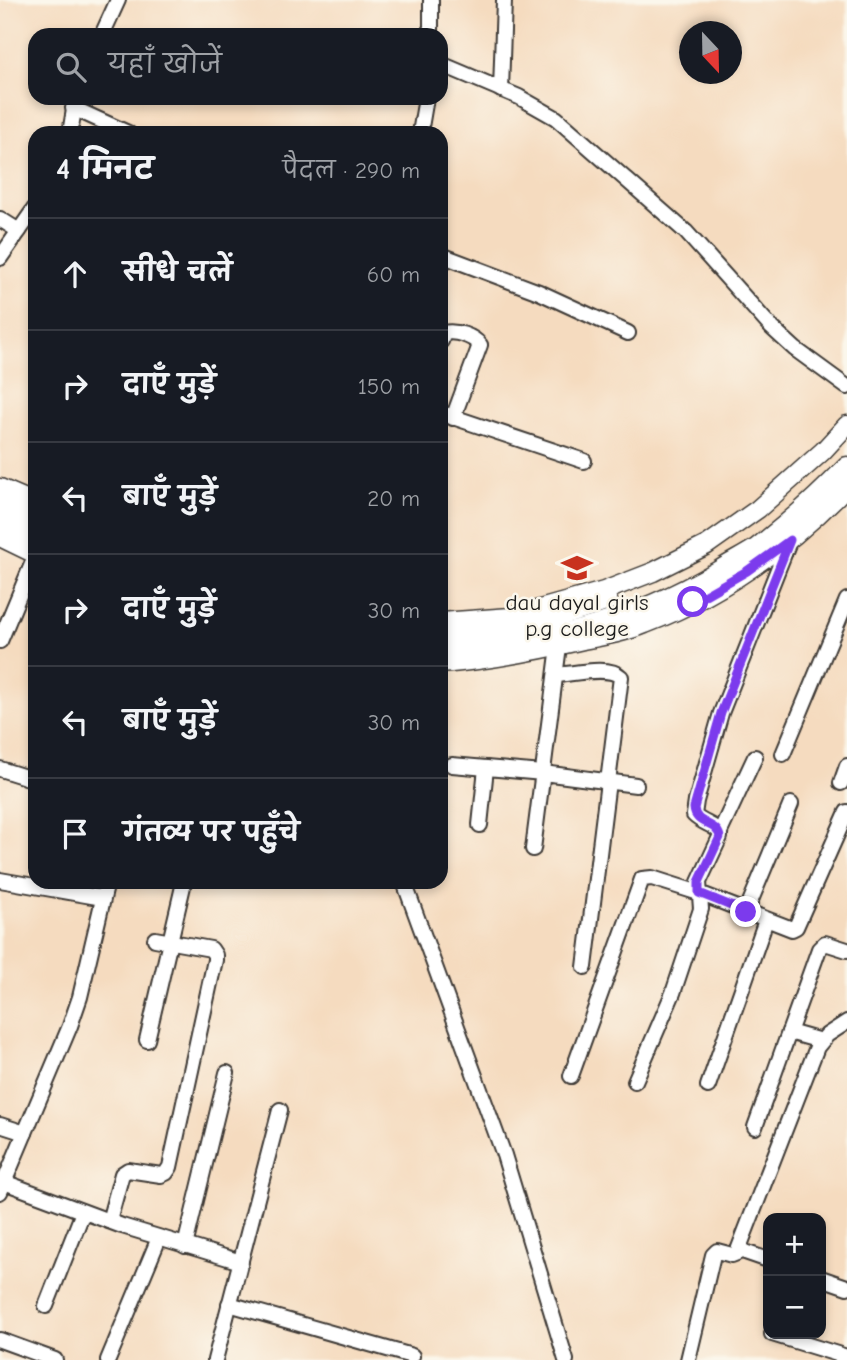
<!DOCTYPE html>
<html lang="hi">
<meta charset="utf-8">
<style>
body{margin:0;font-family:"Comic Neue","Playpen Sans Deva",sans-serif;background:#242831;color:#f1f3f6}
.controls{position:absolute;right:21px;bottom:21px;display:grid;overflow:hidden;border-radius:14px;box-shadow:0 4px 10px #0003}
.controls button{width:63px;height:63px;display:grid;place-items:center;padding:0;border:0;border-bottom:2px solid #363941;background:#171b24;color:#f1f3f6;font:35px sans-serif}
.compass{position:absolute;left:679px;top:21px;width:63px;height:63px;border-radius:50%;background:#171b24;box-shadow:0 4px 10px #0003;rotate:158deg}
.stop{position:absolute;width:21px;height:21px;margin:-16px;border:5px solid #7c3aed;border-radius:50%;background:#fff}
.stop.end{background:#7c3aed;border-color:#fff;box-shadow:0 2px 7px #0008}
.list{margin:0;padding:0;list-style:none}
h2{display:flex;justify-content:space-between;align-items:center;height:91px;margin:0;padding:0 28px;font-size:30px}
h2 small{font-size:23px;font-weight:400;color:#9ea1a6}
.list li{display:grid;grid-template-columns:46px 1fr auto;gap:21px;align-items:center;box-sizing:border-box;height:112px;padding:0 28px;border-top:2px solid #363941}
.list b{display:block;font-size:26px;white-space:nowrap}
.list em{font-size:23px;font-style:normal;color:#9ea1a6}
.icon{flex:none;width:38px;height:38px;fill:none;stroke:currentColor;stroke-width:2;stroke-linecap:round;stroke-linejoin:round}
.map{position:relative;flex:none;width:847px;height:1360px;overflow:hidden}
.search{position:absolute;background:#171b24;box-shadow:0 4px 10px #0003;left:28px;top:28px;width:420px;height:77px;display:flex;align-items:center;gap:18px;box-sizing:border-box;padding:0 24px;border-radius:21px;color:#9ea1a6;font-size:26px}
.panel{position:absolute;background:#171b24;box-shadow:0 4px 10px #0003;left:28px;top:126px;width:420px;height:763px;border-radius:21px}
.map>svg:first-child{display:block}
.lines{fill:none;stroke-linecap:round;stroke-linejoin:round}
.minor-casing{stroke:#3d3934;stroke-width:18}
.major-casing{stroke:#3d3934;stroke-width:21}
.minor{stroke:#fff;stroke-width:14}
.major{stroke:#fff;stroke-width:18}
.route{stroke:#7c3aed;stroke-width:9}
.labels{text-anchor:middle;stroke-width:5;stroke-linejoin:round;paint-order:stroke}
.poi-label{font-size:23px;fill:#1c1c1c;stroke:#fbf7ec}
</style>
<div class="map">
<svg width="847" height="1360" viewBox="0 0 847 1360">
<rect width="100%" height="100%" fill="#fbf7ec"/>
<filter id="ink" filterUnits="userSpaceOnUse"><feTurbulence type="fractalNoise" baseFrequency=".0143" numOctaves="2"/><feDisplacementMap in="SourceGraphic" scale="14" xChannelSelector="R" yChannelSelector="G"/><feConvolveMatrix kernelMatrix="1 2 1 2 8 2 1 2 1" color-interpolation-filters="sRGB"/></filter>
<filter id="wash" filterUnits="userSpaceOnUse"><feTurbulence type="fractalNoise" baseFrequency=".00686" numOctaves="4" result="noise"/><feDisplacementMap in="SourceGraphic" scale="28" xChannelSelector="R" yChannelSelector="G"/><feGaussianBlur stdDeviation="1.57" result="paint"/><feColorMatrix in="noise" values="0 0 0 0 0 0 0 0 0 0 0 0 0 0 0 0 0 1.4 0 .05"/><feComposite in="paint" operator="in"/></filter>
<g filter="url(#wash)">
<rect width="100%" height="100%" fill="#f5dbbf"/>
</g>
<g filter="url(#ink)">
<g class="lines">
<defs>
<g id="minor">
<polyline points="102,35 118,0"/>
<polyline points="431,35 431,0"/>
<polyline points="441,64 519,97 556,118 686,232 771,327 795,349 847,387"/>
<polyline points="501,90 504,0"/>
<polyline points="73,108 128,133"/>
<polyline points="70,133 76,98"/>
<polyline points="420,133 426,98"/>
<polyline points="0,219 19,231"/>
<polyline points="441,255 539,292 628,333"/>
<polyline points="0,258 35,208"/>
<path d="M441,341l3,-8c11,-3 29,3 36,12l-27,73"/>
<polyline points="441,413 584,461"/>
<polyline points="0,641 35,557"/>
<path d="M556,675c17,-1 53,-10 65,2l-36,290"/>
<polyline points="783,754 847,600"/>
<polyline points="452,765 543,773 636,785"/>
<polyline points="0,769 35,780"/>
<polyline points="841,783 847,766"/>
<polyline points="480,825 486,768"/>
<polyline points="720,832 755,757"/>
<polyline points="533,849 559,646"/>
<polyline points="0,880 103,898"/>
<polyline points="404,882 504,1155 566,1360"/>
<polyline points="746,912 791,804"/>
<polyline points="789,1032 821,1041"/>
<polyline points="147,1040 184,882"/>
<polyline points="571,1076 642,879 652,878 699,893 792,929 796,927 847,812"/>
<path d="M635,1081l38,-88 28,-84 -2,-27 21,-45v-5c-8,-8 -18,-9 -26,-17l2,-14 25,-88 69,-174"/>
<polyline points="708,1086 766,920"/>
<polyline points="0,1125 25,1133"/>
<polyline points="755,1127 819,949 825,943 847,950"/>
<polyline points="4,1182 122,1226 241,1262"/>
<polyline points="0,1192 70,1026 80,997 107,882"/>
<polyline points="109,1221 122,1174 128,1170 161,1175 166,1173 170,1167 215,960 215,955 211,949 155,939"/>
<polyline points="185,1246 227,1073"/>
<polyline points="739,1250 768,1260"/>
<polyline points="821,1278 847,1287"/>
<polyline points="229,1304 412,1356"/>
<polyline points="46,1306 83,1212"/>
<polyline points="772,1334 847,1357"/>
<polyline points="0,1340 55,1360"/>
<polyline points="108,1360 159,1238"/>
<polyline points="215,1360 280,1110"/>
<polyline points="688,1360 713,1255 717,1251 732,1255 737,1253 817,1047 827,1035 847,1022"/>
</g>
<g id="major">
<polyline points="0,488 35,503"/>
<polyline points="0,505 35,521"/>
<polyline points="0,523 35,539"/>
<polyline points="0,537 35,554"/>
<polyline points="441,622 511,617 604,591 653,572 707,545 758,509 823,451 847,425"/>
<path d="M441,633c58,1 113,-12 167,-32"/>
<path d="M441,649c97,0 195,-30 278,-79 12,-8 25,-14 37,-22 32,-25 62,-52 91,-82"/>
<path d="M441,664c49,-4 95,-13 142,-24 21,-4 43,-8 62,-16 77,-29 146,-80 202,-138"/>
</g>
</defs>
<use href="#minor" class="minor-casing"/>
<use href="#major" class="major-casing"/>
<use href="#minor" class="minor"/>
<use href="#major" class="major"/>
</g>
</g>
<g class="lines" filter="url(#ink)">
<path class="route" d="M693,602l54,-31 43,-31 -69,173 -27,95c1,18 23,13 26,29l-21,45v11l47,19"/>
</g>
<defs>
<symbol id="university-bare" viewBox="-9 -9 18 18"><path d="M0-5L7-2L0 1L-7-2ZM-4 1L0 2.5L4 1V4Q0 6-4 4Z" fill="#c8321e" stroke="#fbf7ec" stroke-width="2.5" paint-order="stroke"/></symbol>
</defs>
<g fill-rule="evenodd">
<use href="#university-bare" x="555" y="546" width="44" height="44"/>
</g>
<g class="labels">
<g class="poi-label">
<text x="577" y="610">dau dayal girls<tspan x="577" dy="26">p.g college</tspan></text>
</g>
</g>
</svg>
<div class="controls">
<button>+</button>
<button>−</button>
</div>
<svg class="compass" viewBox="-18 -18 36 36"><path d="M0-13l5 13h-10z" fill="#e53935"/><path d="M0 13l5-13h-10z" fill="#9ea1a6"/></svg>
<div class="stop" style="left:693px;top:602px"></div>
<div class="stop end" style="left:746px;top:912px"></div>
<div class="search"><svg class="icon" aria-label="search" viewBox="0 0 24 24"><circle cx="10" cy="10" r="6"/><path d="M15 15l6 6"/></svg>यहाँ खोजें</div>
<section class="panel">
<h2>4 मिनट<small>पैदल · 290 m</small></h2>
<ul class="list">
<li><svg class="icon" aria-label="ahead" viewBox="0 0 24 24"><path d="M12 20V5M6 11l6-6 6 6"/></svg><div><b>सीधे चलें</b></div><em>60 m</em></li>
<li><svg class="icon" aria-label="right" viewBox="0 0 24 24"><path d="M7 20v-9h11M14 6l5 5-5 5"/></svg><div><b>दाएँ मुड़ें</b></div><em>150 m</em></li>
<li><svg class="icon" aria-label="left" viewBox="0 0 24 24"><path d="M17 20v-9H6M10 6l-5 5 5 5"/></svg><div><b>बाएँ मुड़ें</b></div><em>20 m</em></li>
<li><svg class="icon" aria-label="right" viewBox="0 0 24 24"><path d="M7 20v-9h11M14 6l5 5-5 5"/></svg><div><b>दाएँ मुड़ें</b></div><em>30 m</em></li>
<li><svg class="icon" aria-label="left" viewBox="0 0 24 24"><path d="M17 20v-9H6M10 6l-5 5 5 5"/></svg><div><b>बाएँ मुड़ें</b></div><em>30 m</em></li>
<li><svg class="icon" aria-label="arrive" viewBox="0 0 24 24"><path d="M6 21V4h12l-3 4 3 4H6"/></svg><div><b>गंतव्य पर पहुँचे</b></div></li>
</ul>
</section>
</div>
